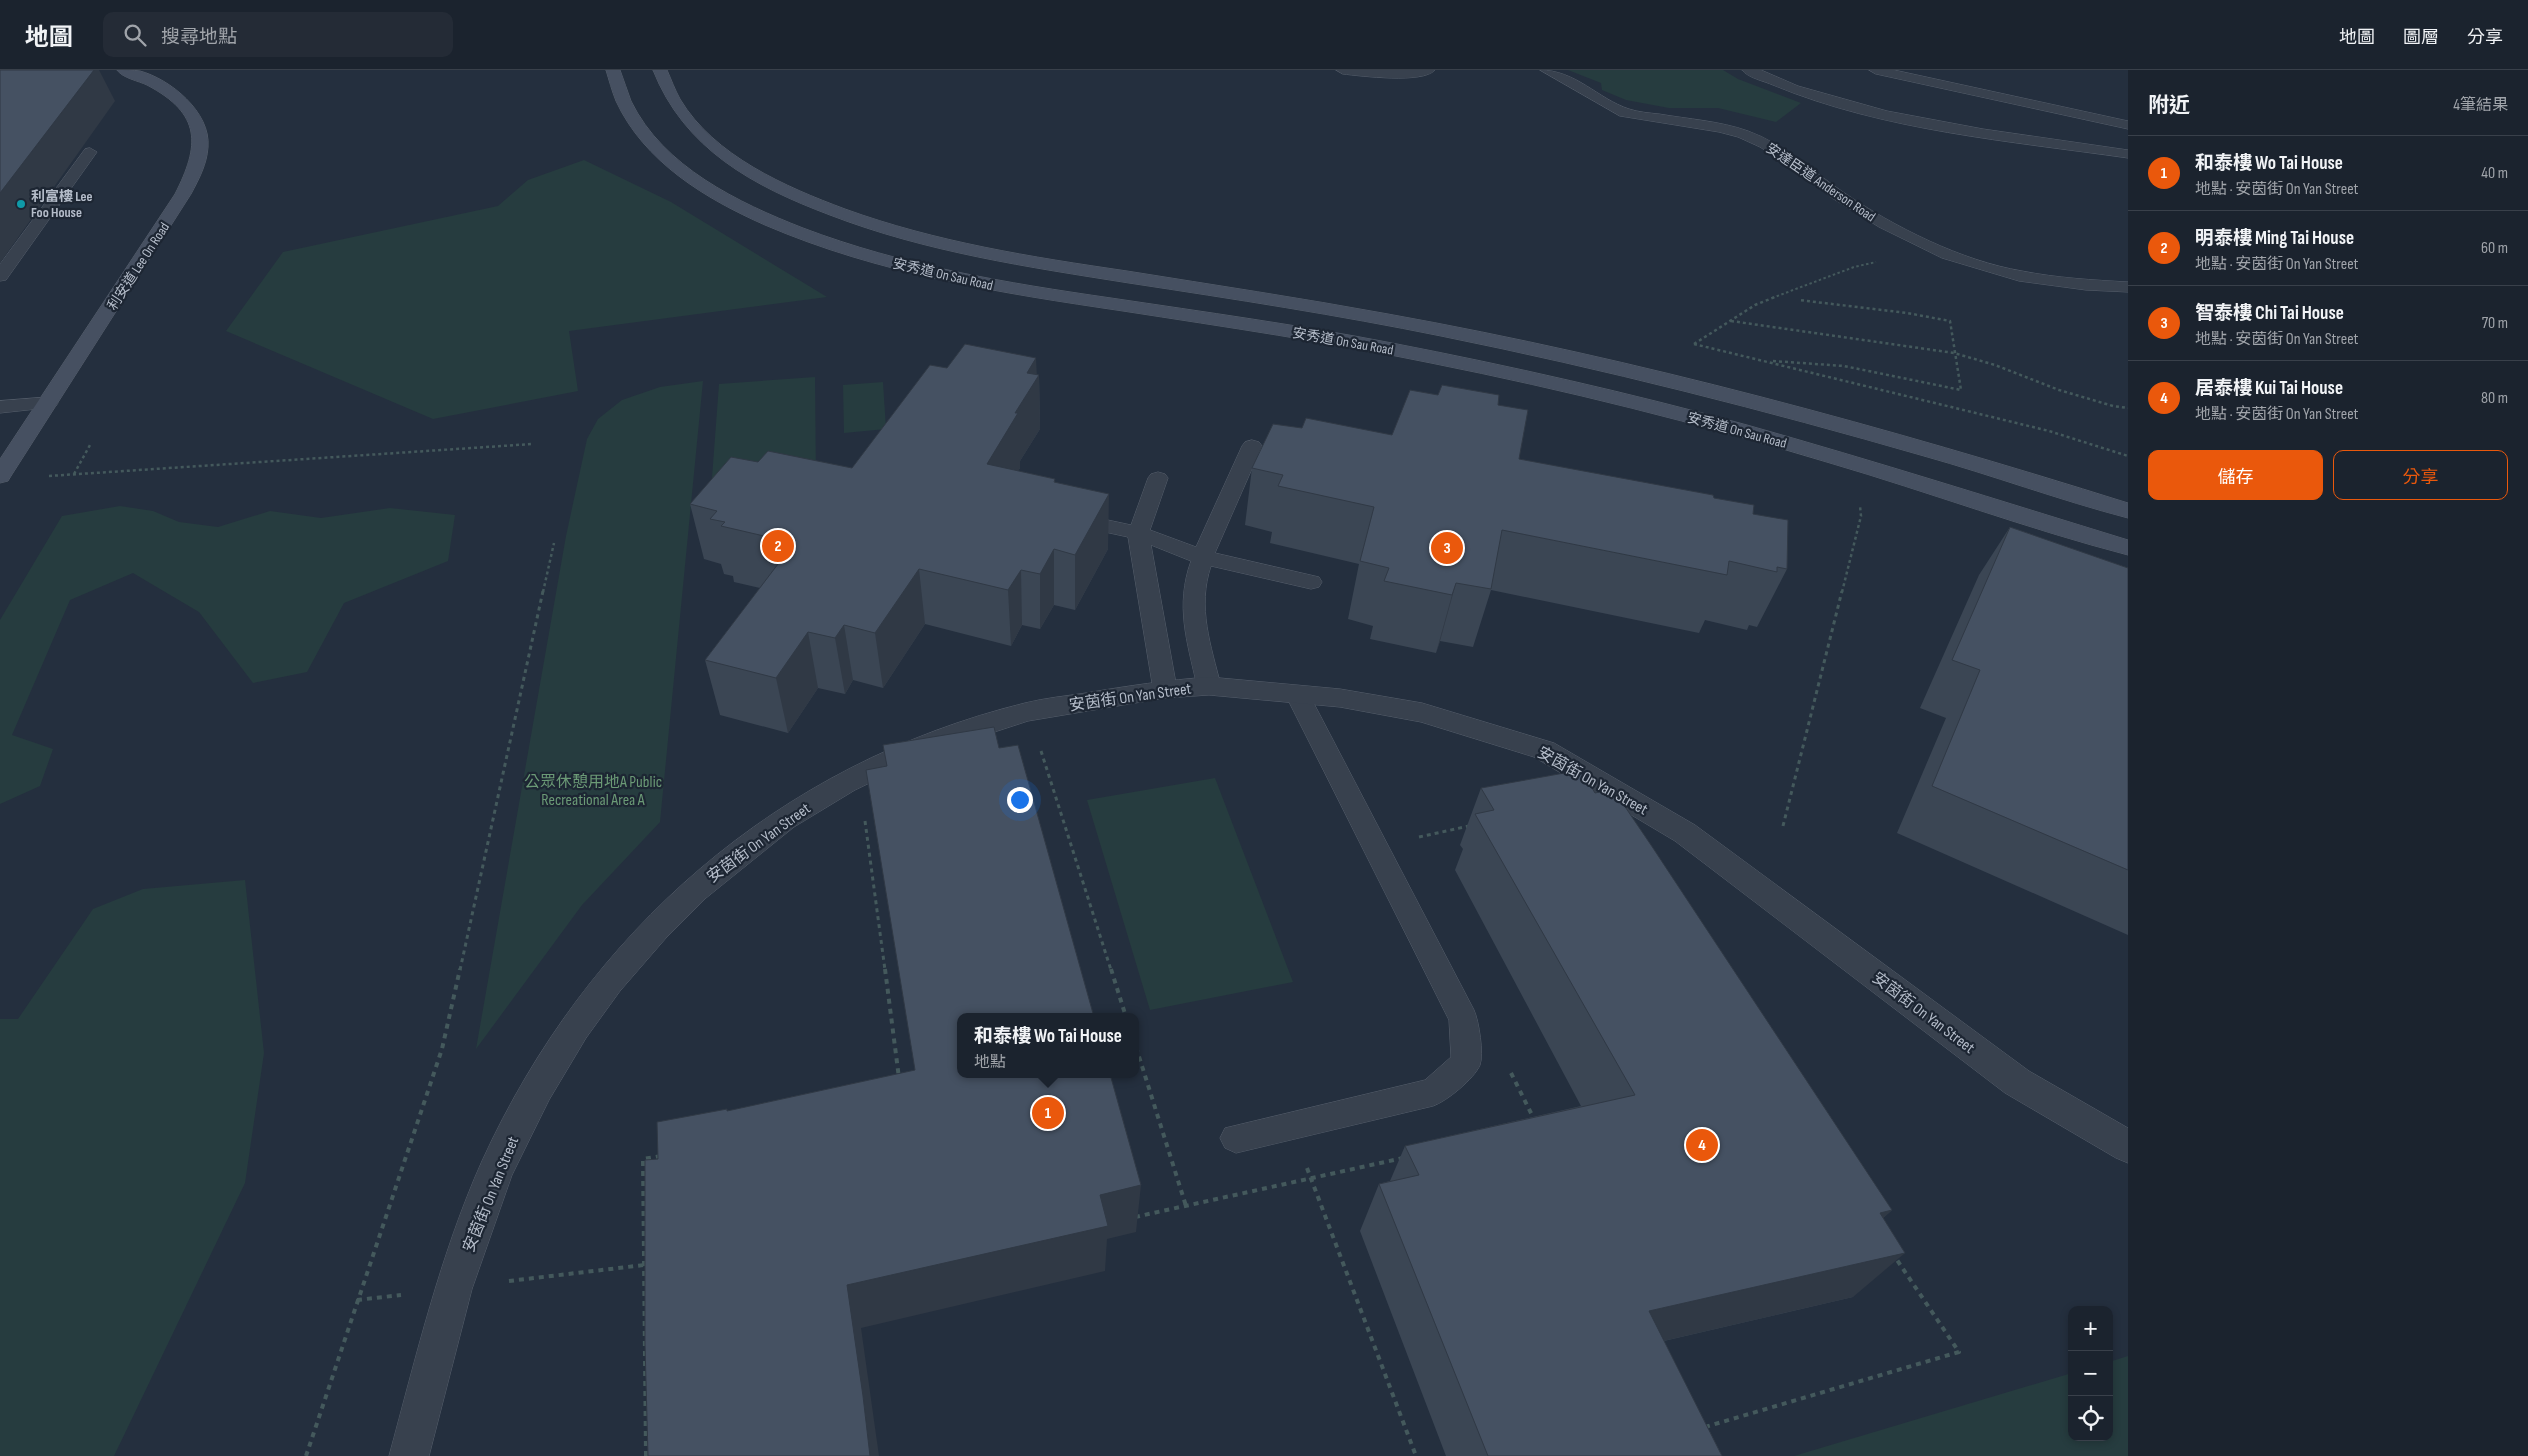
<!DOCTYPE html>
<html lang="zh-TW">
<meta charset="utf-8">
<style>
body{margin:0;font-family:"Sofia Sans Condensed","Noto Sans TC",sans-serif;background:#242b36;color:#f1f3f6}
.controls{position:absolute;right:15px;bottom:15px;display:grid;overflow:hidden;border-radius:10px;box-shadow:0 2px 8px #0003}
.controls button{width:45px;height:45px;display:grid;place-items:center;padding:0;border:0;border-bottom:1px solid #39404a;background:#1b232e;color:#f1f3f6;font:25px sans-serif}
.you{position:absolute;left:1019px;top:729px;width:18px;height:18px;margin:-12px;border:4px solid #fff;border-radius:50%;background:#1a73e8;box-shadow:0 0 0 8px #1a73e833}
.badge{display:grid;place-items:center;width:32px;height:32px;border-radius:50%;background:#ea580c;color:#fff;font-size:16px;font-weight:700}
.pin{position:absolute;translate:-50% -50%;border:2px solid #fff;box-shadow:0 1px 5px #0006}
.popup{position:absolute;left:957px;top:943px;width:182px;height:65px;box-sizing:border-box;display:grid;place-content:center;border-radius:10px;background:#1b232e;filter:drop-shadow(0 1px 4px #0005);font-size:16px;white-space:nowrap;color:#a0a4aa}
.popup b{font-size:19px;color:#f1f3f6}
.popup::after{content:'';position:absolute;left:50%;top:100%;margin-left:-10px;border:10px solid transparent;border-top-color:#1b232e}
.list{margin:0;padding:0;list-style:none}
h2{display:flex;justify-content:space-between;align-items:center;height:65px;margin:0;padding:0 20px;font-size:21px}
h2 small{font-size:16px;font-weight:400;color:#a0a4aa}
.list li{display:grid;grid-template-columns:32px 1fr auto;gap:15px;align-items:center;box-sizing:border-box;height:75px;padding:0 20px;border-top:1px solid #39404a}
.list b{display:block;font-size:19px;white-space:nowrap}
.list p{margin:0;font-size:16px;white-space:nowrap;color:#a0a4aa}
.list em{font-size:16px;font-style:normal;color:#a0a4aa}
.actions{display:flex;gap:10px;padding:15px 20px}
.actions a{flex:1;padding:11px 0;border:1px solid #ea580c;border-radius:10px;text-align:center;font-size:18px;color:#ea580c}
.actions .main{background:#ea580c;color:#fff}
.icon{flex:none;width:28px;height:28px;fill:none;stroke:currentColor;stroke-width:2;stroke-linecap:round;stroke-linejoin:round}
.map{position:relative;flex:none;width:2128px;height:1386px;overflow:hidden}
header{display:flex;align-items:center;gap:30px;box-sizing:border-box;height:70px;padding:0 25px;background:#1b232e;border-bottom:1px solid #39404a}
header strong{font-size:24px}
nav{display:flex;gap:28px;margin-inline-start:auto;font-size:18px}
.search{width:350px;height:45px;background:#242b36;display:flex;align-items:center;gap:12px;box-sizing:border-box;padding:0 18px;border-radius:10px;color:#a0a4aa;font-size:19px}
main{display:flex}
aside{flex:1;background:#1b232e}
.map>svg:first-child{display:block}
.green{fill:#263c3f}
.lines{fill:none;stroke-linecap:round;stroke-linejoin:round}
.lane-casing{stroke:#565f6c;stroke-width:1}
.street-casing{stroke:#565f6c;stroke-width:1}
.secondary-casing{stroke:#565f6c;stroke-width:1}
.path-far3{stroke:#44595c;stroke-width:2;stroke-dasharray:2.5 2.5;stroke-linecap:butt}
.path-far2{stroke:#44595c;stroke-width:2.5;stroke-dasharray:3 3;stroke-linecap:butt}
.path-far1{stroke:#44595c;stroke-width:3;stroke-dasharray:4 4;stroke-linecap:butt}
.path{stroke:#44595c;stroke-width:4;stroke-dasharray:5 5;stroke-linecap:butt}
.lane{fill:#38414e;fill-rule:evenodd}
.street{fill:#38414e;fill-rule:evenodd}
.secondary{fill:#465061;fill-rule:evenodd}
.wall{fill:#3b4654}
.shaded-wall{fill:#303945}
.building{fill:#455162;stroke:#303945}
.culture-dot{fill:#0f9aa8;stroke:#1d2633;stroke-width:2}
.labels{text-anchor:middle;stroke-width:4.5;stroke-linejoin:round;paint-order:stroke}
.far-street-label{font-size:14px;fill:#b4bcc9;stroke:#1d2633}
.far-poi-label{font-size:14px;font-weight:bold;fill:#b4bcc9;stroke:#1d2633;text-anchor:start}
.street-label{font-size:16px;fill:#b4bcc9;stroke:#1d2633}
.park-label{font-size:16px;fill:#6b9a76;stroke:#1d2633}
</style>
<header>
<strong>地圖</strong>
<div class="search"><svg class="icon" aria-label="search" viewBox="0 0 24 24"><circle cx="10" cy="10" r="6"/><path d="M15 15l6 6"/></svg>搜尋地點</div>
<nav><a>地圖</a><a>圖層</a><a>分享</a></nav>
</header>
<main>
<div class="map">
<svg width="2128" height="1386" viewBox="0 0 2128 1386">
<rect width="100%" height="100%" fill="#242f3e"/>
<g class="green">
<polygon points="1568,0 1723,0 1738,9 1801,33 1776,52 1718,38 1669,38 1626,30 1602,20 1601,13"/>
<polygon points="584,90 671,132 827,227 569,261 578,321 433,349 226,261 283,182 498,136 528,110"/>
<polygon points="815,307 816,413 711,421 719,314"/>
<polygon points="703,311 660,752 582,835 476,979 566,466 587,369 598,349 622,330 660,317"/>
<polygon points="883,312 886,359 844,363 843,315"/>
<polygon points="120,436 153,441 179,452 218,457 270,441 321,448 390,438 455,445 448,491 344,533 307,602 253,613 199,542 133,503 70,530 12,665 53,679 40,716 0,734 0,550 62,446"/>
<polygon points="1215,708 1293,912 1150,940 1087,730"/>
<polygon points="245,810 264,983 245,1113 114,1386 0,1386 0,949 18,949 93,839 143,819"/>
<polygon points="2128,1286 2128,1386 1794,1386 2072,1303 2072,1367 2109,1367 2109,1292"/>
</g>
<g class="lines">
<defs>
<g id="lane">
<path d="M1336,0h99c-12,14 -74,6 -92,4z"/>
<path d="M1540,0c36,0 58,29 89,39 9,3 20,4 30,5 29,5 61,7 89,17 36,13 64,40 95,61 51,35 119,69 179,79 35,7 71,9 106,11v10l-42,-2 -67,-9 -77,-23 -63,-31 -47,-29 -23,-19 -49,-32 -22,-10 -19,-5 -99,-16z"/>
<path d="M1742,0h19l37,16 89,25 96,18 145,21v8c-119,-17 -244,-27 -355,-73 -9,-4 -25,-7 -31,-15z"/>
<polygon points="1869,0 1894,0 2128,51 2128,59 1876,4"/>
<polygon points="90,78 97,82 6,210 0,211 0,194 85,79"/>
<path d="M1252,370l7,2 3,4 -47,107 104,24 3,5 -3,5 -8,2 -100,-23c-14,41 0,80 10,120l-4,6 -8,2 -8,-2 -4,-6c-10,-45 -22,-80 -6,-125l-40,-16 26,144 -4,6 -8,2 -8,-2 -4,-6 -25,-152 -60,-13 -3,-5 3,-5 7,-1 56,12 17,-47 3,-4 7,-2 7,2 3,4 -18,52 46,17 46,-101 3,-4z"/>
<path d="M1297,616l8,2 4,6 165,316c5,11 10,44 6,55 -6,14 -33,36 -47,41l-197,47 -11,-5 -5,-10 5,-10 200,-48 26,-23 -2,-37 -164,-326 4,-6z"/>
</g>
<g id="street">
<polygon points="48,327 55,329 58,333 55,337 0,343 0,331"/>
<path d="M1209,607l131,12 82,14 132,40 141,82 334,246 99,57v35l-12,-5 -111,-65 -330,-252 -141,-84 -113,-35 -81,-15 -131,-12 -44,3 -137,23 -52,17 -63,24 -58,28 -61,37 -88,71 -40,40 -46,53 -34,47 -37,62 -37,75 -40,114 -43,167h-40c27,-99 51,-201 93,-295 105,-230 296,-397 543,-458 20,-5 41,-7 61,-10 41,-7 82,-13 123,-16z"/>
</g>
<g id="secondary">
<path d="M117,0c7,0 16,0 23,1 30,8 71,41 68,76 -1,17 -9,32 -17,47l-180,282 -3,5 -8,2v-24l175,-265c25,-49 27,-80 -28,-109 -8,-4 -25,-7 -30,-15z"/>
<path d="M606,0h14c4,10 7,21 11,31 32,66 108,102 172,127 100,38 204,55 308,70 94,14 188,27 281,45 119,23 238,50 355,82 128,36 254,76 381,115v15c-100,-26 -199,-63 -298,-92 -132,-40 -264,-73 -399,-100 -102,-21 -205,-36 -308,-52 -122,-18 -244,-37 -358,-86 -59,-26 -121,-63 -149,-124 -4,-10 -7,-21 -10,-31z"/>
<path d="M653,0h14c4,9 8,20 13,29 34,57 106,88 165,110 91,33 186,48 282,62 87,14 174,27 261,43 250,45 498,113 740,189v15c-69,-18 -136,-43 -204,-62 -159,-46 -320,-87 -483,-120 -103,-21 -207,-37 -312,-53 -101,-16 -203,-31 -299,-68 -77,-29 -146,-66 -177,-145z"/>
</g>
</defs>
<use href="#lane" class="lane-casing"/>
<use href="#street" class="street-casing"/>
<use href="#secondary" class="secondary-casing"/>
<polyline class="path-far3" points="1772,228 1854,197 1876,192"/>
<g class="path-far2">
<polyline points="1731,251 1954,283 1995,295 2059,320 2113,336 2128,338"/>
<polyline points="1694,274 2049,361 2128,386"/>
<polyline points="1694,274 1755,235 1775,227"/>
<polyline points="1773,291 1844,296 1961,320 1950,251 1907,243 1799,230"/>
<polyline points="74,404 90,375"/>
<polyline points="49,406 532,374"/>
<polyline points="543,522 554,473"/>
<polyline points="1842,522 1861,446 1860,436"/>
</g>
<g class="path-far1">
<polyline points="1041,681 1111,900"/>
<polyline points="865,751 885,900"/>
<polyline points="1783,756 1842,521"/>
<polyline points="1419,767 1469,756"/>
<polyline points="460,900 543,521"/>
</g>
<g class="path">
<polyline points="885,899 899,1008"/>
<polyline points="1111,899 1126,947"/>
<polyline points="1136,977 1186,1136"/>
<polyline points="1511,1003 1535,1051"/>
<polyline points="1307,1098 1416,1386"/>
<polyline points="1135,1147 1403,1088"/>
<polyline points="509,1211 644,1195"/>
<polyline points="357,1230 401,1225"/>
<polyline points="1705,1357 1959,1282 1895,1187"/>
<polyline points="306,1386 442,979 460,899"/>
<polyline points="646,1386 643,1089 661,1086"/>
</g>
<use href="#lane" class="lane"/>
<use href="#street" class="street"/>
<use href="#secondary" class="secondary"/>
</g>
<g class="wall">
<polygon points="947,298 1039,305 1040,359 1020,391 1020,398 1018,401 1055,409 1055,413 1108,479 1075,540 1054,535 1040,559 1022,555 1011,576 925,554 883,618 853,610 845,624 818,618 788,663 720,645 705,590 760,518 734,512 733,506 724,504 721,494 704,489 690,434 758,392 852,398"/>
<polygon points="1498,335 1519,389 1714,428 1753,444 1787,499 1757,557 1749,555 1747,560 1705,550 1699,563 1491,520 1473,577 1440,571 1436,583 1370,569 1373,556 1348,549 1359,494 1270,473 1272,462 1245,455 1252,398 1302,358 1392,365"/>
<polygon points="2010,457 2128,498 2128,865 1897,763 1946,648 1920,638 1979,505"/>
<polygon points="1481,718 1595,723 1892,1140 1883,1148 1853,1227 1664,1271 1722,1386 1446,1386 1360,1161 1379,1114 1390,1111 1405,1076 1581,1036 1455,800 1463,779 1460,775"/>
</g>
<g class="shaded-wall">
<polygon points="94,0 99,0 115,31 0,193 0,123"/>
<polygon points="1036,288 1037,308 1039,305 1040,359 1020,391 1020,398 990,449 987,394 1015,343 1027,303"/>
<polygon points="1109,424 1108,479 1075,540 1075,485"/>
<polygon points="1054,479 1054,535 1040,559 1040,504"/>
<polygon points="919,499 925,554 883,618 875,563"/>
<polygon points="1021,500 1022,555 1011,576 1008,520"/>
<polygon points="1456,513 1440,571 1436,583 1452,525"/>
<polygon points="844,555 853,610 845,624 835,568"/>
<polygon points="808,562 818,618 788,663 776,608"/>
<polygon points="1141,1115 1136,1162 1107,1169 1105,1201 861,1258 879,1386 870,1386 847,1215 1100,1125"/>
<polygon points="1892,1140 1842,1186 1880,1143"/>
<polygon points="1905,1183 1853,1227 1611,1283 1649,1241"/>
</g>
<g class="building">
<polygon points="0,0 94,0 0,123"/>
<polygon points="965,274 1036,288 1027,303 1039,305 1015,343 1018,343 987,394 1055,409 1054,412 1109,424 1075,485 1054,479 1040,504 1021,500 1008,520 919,499 875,563 844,555 835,568 808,562 776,608 705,590 794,473 721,456 725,452 710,449 717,441 690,434 731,387 758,392 768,381 852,398 930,295 947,298"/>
<polygon points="1442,315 1499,325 1498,335 1528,340 1519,389 1713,425 1714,428 1754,435 1753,444 1788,450 1787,499 1777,497 1777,502 1729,491 1727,505 1502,460 1491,519 1456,513 1452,525 1384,511 1389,498 1360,491 1374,437 1278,416 1283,405 1252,398 1273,354 1302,358 1306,348 1392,365 1410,320 1438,325"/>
<polygon points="2010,457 2128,498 2128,800 1932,716 1980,600 1952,590"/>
<polygon points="994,657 999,678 1018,675 1094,947 960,947 960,1004 1110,1004 1141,1115 1100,1125 1108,1156 847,1215 863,1326 870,1386 648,1386 645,1274 645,1090 658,1089 657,1052 727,1039 727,1041 915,1000 866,700 887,696 883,675"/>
<polygon points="1581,700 1595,723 1613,719 1653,778 1892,1140 1880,1143 1905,1183 1649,1241 1722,1386 1488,1386 1379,1114 1419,1105 1405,1076 1635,1025 1475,744 1494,740 1481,718"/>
</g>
<circle class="culture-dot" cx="21" cy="134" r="5"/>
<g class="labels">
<g class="far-street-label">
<text transform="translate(1821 112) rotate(34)" y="5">安達臣道 Anderson Road</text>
<text transform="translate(138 196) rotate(-57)" y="5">利安道 Lee On Road</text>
<text transform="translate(943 204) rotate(13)" y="5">安秀道 On Sau Road</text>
<text transform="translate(1343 271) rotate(10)" y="5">安秀道 On Sau Road</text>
<text transform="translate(1737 360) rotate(15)" y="5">安秀道 On Sau Road</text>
</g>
<g class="far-poi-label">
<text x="31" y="131">利富樓 Lee<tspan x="31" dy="16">Foo House</tspan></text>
</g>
<g class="street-label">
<text transform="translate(1130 626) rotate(-8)" y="6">安茵街 On Yan Street</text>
<text transform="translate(1593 710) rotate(29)" y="6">安茵街 On Yan Street</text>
<text transform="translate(758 772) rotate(-36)" y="6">安茵街 On Yan Street</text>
<text transform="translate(1924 942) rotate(37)" y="6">安茵街 On Yan Street</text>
<text transform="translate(490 1124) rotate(-68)" y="6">安茵街 On Yan Street</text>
</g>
<g class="park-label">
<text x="593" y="717">公眾休憩用地A Public<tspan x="593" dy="18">Recreational Area A</tspan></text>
</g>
</g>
</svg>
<div class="controls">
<button>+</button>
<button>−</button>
<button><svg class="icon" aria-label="locate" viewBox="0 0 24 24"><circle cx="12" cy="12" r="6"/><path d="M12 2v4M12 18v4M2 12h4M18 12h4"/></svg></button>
</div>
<div class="you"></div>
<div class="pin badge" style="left:1048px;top:1043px">1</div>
<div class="popup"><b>和泰樓 Wo Tai House</b>地點</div>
<div class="pin badge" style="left:778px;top:476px">2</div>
<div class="pin badge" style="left:1447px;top:478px">3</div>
<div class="pin badge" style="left:1702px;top:1075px">4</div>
</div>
<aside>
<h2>附近<small>4筆結果</small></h2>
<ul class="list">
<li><span class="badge">1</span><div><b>和泰樓 Wo Tai House</b><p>地點 · 安茵街 On Yan Street</p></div><em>40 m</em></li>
<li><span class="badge">2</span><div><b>明泰樓 Ming Tai House</b><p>地點 · 安茵街 On Yan Street</p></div><em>60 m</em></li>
<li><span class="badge">3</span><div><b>智泰樓 Chi Tai House</b><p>地點 · 安茵街 On Yan Street</p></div><em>70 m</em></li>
<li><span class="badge">4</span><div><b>居泰樓 Kui Tai House</b><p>地點 · 安茵街 On Yan Street</p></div><em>80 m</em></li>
</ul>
<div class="actions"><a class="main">儲存</a><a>分享</a></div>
</aside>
</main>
